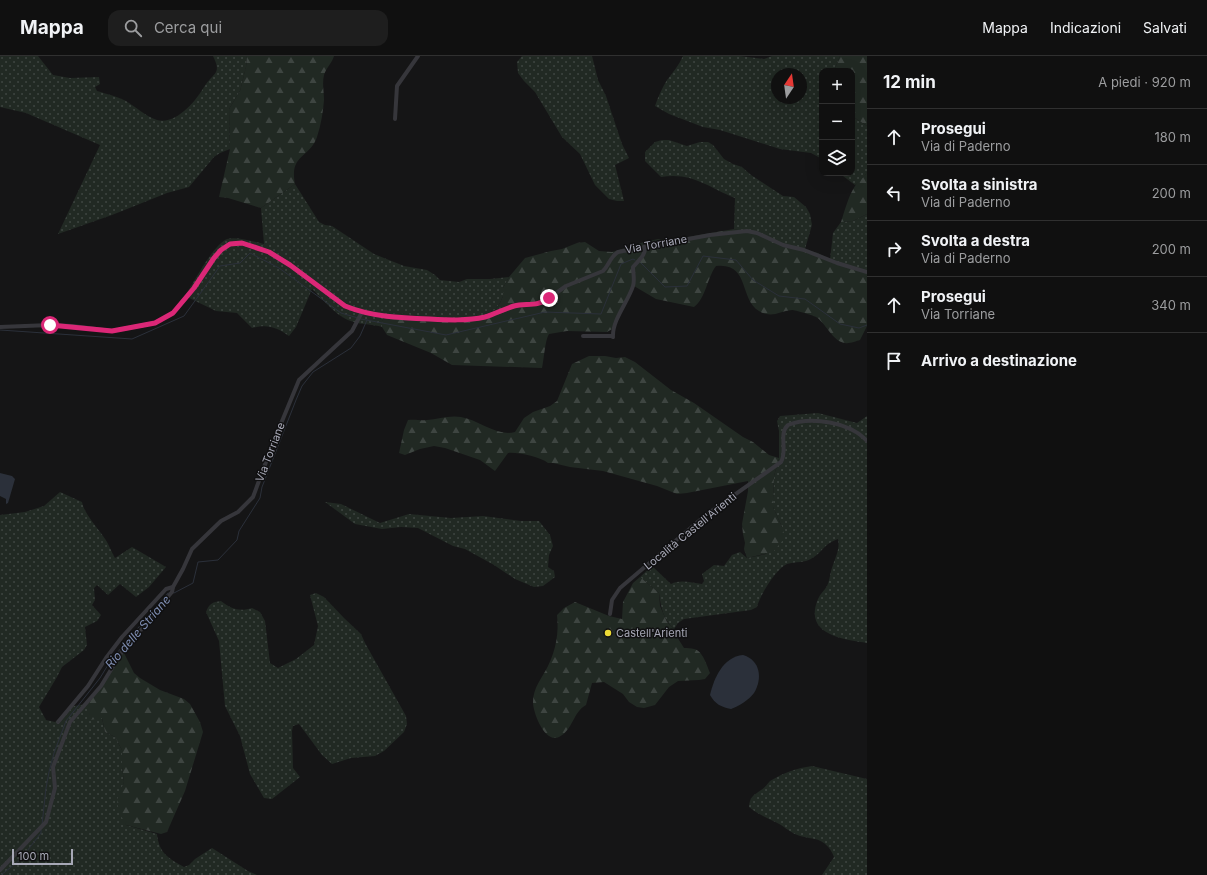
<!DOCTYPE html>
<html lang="it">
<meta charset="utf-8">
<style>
body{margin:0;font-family:Inter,sans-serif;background:#1e1e1e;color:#f1f3f6}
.controls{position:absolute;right:12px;top:12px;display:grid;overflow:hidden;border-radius:8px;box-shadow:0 4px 16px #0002}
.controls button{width:36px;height:36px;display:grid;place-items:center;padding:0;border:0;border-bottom:1px solid #303030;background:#101010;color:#f1f3f6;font:20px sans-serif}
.compass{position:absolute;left:771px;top:12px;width:36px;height:36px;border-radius:50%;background:#101010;box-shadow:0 4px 16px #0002;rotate:13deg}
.scale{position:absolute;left:12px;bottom:10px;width:61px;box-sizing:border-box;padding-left:4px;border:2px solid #a7a8b6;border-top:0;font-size:11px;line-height:14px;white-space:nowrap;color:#a7a8b6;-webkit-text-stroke:3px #101011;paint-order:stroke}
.stop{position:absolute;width:12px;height:12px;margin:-9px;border:3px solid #db2777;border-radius:50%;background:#fff}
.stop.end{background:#db2777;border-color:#fff;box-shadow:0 1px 4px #0008}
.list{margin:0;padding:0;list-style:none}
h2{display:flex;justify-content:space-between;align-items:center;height:52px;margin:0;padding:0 16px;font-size:17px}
h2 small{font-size:13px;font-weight:400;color:#9c9d9f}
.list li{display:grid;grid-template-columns:26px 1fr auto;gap:12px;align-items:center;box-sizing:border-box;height:56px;padding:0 16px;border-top:1px solid #303030}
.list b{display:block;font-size:15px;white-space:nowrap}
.list p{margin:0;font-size:13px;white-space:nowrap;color:#9c9d9f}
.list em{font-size:13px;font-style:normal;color:#9c9d9f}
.icon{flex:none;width:22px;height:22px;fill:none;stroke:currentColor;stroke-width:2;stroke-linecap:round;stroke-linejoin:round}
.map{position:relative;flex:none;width:867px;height:819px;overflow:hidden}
header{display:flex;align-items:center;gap:24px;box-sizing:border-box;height:56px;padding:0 20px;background:#101010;border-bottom:1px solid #303030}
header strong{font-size:19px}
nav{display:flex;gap:22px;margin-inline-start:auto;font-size:14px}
.search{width:280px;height:36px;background:#1e1e1e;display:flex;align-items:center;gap:10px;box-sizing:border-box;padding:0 14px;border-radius:12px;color:#9c9d9f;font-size:15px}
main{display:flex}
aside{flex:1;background:#101010}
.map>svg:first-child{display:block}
.grass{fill:url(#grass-dots);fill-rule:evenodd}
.forest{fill:url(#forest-firs)}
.water{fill:#2b303a}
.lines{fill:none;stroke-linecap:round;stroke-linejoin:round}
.stream{stroke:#2b303a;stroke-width:1}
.minor{stroke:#36363b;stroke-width:4}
.route{stroke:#db2777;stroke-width:5}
.poi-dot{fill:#eddb36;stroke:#101011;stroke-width:1.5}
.labels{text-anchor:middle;stroke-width:3;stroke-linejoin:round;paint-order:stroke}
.street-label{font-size:11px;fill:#a7a8b6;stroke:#101011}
.poi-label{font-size:11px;fill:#a7a8b6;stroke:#101011;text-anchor:start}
.water-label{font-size:12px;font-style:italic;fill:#7e8db1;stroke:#101011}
</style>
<header>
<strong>Mappa</strong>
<div class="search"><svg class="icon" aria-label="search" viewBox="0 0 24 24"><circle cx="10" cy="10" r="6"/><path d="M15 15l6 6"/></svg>Cerca qui</div>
<nav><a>Mappa</a><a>Indicazioni</a><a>Salvati</a></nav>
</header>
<main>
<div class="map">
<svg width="867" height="819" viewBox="0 0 867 819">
<defs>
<pattern id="grass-dots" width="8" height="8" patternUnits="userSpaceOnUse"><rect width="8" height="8" fill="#212923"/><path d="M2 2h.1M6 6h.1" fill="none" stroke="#3e4541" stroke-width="1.8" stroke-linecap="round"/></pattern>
<pattern id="forest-firs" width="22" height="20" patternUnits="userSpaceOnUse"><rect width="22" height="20" fill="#212923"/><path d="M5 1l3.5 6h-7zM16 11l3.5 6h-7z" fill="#3e4541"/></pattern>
</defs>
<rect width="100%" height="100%" fill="#151516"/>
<g class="grass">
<path d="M0,0h38l15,19 17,3 29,-1 1,7 -5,3 2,4c10,3 19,5 29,10 10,6 19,15 31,19 19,5 39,-19 47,-33 10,-15 18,-13 9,-31h34l-1,11 -6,24 -11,18 1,40 -10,4 -6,4 -25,30 -22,6 -55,22 -54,19 42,-89 -74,-32 -26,-6z"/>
<polygon points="522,0 592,0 598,24 606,40 622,88 629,102 615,109 624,145 617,145 609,143 595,129 580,98 562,81 535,36 524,25 518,17 517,6"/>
<path d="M683,0h57l24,3 8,-3h68l-6,15h-12v88l-11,-6 -31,-4 -60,-19 -17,-3 -34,-13 -14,-8c3,-9 7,-18 12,-26 6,-8 12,-15 16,-24zM777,18h24v24h-24z"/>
<polygon points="852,60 867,70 867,116 863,123 855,129 839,117 852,117"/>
<path d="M662,84h7l18,6 13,-4h8l5,3 11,14 9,5 9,3 9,8 32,21 11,1 12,10 4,7 2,11 -7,24 -18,-4 -53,-16 1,-31c-28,-11 -42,-26 -74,-21l-16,-16v-9l10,-10z"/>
<path d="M295,128l24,38 6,3 7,1 42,28 30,12 23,4 8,5 5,5 19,2 8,-3h23l19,-2 -6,11v8l-3,7 -5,7 -11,5 -12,3h-43l-30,-5 -17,8v6c-9,-3 -18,-2 -28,-5 -17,-4 -29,-21 -42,-33l-16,38 -7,9c-13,-9 -21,-12 -37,-8l-15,-15 -21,-2 -31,-15c9,-14 28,-51 42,-57 9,-3 28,3 37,5l-3,-36z"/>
<polygon points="867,158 867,217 830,204 833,177 841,166 853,165"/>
<path d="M818,357l39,10 10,-7v227c-24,-4 -64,-8 -49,-44 2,-5 6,-8 9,-13 3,-6 3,-14 6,-21 3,-9 7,-16 5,-26 -14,5 -14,11 -24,18 -10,7 -18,4 -27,7 -11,5 -27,31 -30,43l-6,3 -67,9 -6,4 -4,6c-11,-10 -13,-21 -15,-36l-19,-16 12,-11 19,18c10,-5 21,-1 31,0l2,-3 -2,-7 12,-9 10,1 8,-11 8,-3 7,6 19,-4 16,-27 -9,-20v-8l1,-23 5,-18v-27l-2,-10 3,-5z"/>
<path d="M60,436l22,10c2,11 14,24 21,34 5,6 8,15 12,22l17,-11 34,20 -17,20 -13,10 -16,-13 -12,11 -11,-10 -3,3 1,12 -3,5 9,10 -4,6 -12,6 2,18 -3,5 -22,17 -5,10 -18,30 7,13 9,2 19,-16 12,-2 16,14 3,14 10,5 7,13v17l2,15 -3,9 5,34 31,9c2,19 11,24 27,33l5,-2 6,-6 17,-11 36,23 9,4h-257v-360l25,-3 19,-6z"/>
<polygon points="325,446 341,448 380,467 409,458 451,462 483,460 521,465 539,465 550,479 553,490 549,499 548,511 554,515 555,521 543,530 534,531 515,523 494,509 465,493 453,490 418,472 401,471 382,473 355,468"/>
<path d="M316,537l8,4 20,21 17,16 4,9 41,73 1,8 -3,8 -20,19 -9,5 -24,2 -19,6 -10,-9 -23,-31 -6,2 -1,5 1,37 7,9 -28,22 -8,-1 -14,-24 -10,-38 -15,-30 -6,-65 -13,-29c3,-8 6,-10 15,-11 10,8 19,11 31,7l8,4 5,9 5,42 8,5 18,-9 18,-14 4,-19 -8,-31z"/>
<path d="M812,710l55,13v96h-45l12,-18c-4,-11 -12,-18 -25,-19 -3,-1 -6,-1 -9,-2 -7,-2 -13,-7 -19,-11 -12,-7 -21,-9 -32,-18 1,-11 4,-11 12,-17 4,-2 6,-6 9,-9 13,-8 27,-13 42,-15z"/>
</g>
<g class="forest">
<path d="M247,0h87c-2,7 -8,12 -10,19 -2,8 0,17 0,25 -1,12 -3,25 -7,37 -7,21 -28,17 -22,47l-34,24 -33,-10 -9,-1 11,-48 -1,-40 11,-18 6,-24z"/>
<polygon points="840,0 867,0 867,70 852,60 852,15 834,15"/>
<path d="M867,116v42l-14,7 -12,1c4,-12 7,-25 14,-36 3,-5 8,-7 12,-14z"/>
<path d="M734,173l18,4 24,9 42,11 12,7 37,13v53l-7,14c-4,1 -11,4 -15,3 -12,-1 -20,-21 -29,-26 -4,-2 -21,-7 -24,-7 -13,1 -20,9 -33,1 -20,-12 -9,-49 -43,-45 -9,12 -10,32 -22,41l-38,-8 -22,-13 -20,42 -7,4 -40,-1 -18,3c-4,6 -5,25 -7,34l-90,-3 -21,-12 -44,-18 -5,-8v-6l10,-7 7,-1 18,3 42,4 25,-5 11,-5 5,-7 3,-7v-8l6,-11 16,-19 26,-7 11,-2 15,-6 8,-1 14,9 13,1 29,-9 17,-4 12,1z"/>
<path d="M589,300h16l11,2 9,-1 10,5 36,28 23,13 49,34 10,5 16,13 10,3 -5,18 -1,23v8l9,20 2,7 -1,6 -10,12 -26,6 -3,-9 1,-6 -2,-9 -1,-10 6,-33v-10l-61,12 -10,1 -20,-8 -54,-15 -33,-4 -17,-4h-5c-8,-6 -30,-11 -40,-10l-13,18 -15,-11 -35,-12 -11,-2 -14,3 -15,6 -6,-2 5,-23 4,-10c7,-1 13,1 19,0 11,-1 23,-5 34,-3 18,3 36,20 54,15l9,-14 9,-6 17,-6 7,-5 15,-37z"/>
<path d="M640,521l19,16 1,13 7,16 7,7 3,8 7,11c3,0 7,0 10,1 9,2 13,17 16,24l-5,6 -6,1 -21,1 -9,6 -14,18 -11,3 -7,-1 -8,-5 -6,-8 -19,-12 -12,1 -6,22c-13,7 -13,25 -27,32 -14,7 -26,-24 -26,-35 0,-14 9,-24 15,-36 8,-17 11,-33 9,-51l7,-7 11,-6 34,14 13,3 1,-17 10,-19z"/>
<polygon points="123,595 134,617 140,622 160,634 184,643 190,648 200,666 203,676 185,735 167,776 161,778 126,769 119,756 117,744 124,726 122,711 122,694 115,681 105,676 102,662 90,664 86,648 98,633"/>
</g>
<g class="water">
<polygon points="0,417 12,420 15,423 8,447 6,448 6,443 0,440"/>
<path d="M743,599c17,5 20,23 11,38 -5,7 -15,13 -23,16 -10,-2 -16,-5 -21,-14 4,-17 13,-38 33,-40z"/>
</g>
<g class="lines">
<g class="stream">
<polyline points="641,207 665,231 687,230 703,200 736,204 753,224 779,240 805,243 840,268 859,272 867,269"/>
<polyline points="361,263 446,279 545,256 601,258 621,208 633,203 635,204"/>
<polyline points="0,274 132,283 184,260 220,210 240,207 250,197 279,212 341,257 358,262"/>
<polyline points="174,537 193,527 198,506 218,504 237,484 239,475 260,442 262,431 296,344 302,330 313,316 351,292 360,280 367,264"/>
<polyline points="42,769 46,732 49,716 54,697 66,665 100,622 111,604 138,572 168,537"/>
<polyline points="1,819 20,804 41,777 41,774"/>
</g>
<g class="minor">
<polyline points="395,63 397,30 418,0"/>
<path d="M0,271l50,-2 22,1 40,5 43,-8 18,-10 21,-25 20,-30 7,-8 9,-6 12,-1 27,9 21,13 55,41 17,6 32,6 58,2h16l17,-3 30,-11 27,-3 24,-17 37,-15c6,-6 7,-14 15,-19l92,-17 37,-4 10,2 26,12 21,5 33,13 30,9"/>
<path d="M583,280h28l2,1c-1,-17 15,-35 20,-51 2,-6 0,-13 0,-19 6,-7 13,-12 12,-21"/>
<path d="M610,558l2,-14 8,-12 86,-73 75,-53c7,-12 -3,-28 7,-37 23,-9 62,-3 79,16"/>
<polyline points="58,666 88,630 106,602 122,581 166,533 173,531"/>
<polyline points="0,814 46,766 55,732 53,711 70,666 101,630 123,594 150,564 159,551 172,536 173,531 183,513 192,493 221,465 238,456 253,441 273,387 299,324 352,275 362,256"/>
</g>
</g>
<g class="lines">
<path class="route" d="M50,269l62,6 43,-8 18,-10 21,-25 20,-30 7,-8 9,-6 12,-1 27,9 21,13 55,41c27,11 56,12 85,13 18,1 37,2 55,-2 10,-3 19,-8 29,-11 12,-3 24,1 35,-8"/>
</g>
<circle class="poi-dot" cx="608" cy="577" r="4"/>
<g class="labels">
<g class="street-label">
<text transform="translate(656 188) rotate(-10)" y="4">Via Torriane</text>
<text transform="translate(270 396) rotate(-69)" y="4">Via Torriane</text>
<text transform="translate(690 475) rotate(-39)" y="4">Località Castell'Arienti</text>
</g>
<g class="poi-label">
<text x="616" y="581">Castell'Arienti</text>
</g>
<g class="water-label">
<text transform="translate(138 576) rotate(-49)" y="4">Rio delle Striane</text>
</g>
</g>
</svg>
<div class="controls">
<button>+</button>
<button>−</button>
<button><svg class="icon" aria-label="layers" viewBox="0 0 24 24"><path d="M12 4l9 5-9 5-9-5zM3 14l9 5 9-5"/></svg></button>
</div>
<svg class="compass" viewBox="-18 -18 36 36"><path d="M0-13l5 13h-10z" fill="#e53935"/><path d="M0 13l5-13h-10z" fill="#9c9d9f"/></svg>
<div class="scale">100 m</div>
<div class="stop" style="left:50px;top:269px"></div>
<div class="stop end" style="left:549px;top:242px"></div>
</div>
<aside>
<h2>12 min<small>A piedi · 920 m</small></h2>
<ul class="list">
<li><svg class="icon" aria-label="ahead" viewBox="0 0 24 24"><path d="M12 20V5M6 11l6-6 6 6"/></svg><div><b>Prosegui</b><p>Via di Paderno</p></div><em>180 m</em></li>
<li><svg class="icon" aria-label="left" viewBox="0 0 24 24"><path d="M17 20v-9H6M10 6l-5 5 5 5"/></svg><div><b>Svolta a sinistra</b><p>Via di Paderno</p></div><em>200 m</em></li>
<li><svg class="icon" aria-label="right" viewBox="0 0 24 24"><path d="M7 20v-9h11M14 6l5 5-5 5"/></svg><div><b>Svolta a destra</b><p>Via di Paderno</p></div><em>200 m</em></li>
<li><svg class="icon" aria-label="ahead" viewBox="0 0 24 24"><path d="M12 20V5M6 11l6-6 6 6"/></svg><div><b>Prosegui</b><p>Via Torriane</p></div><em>340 m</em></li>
<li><svg class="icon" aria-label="arrive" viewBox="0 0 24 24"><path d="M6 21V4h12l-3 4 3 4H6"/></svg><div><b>Arrivo a destinazione</b></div></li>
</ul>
</aside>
</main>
